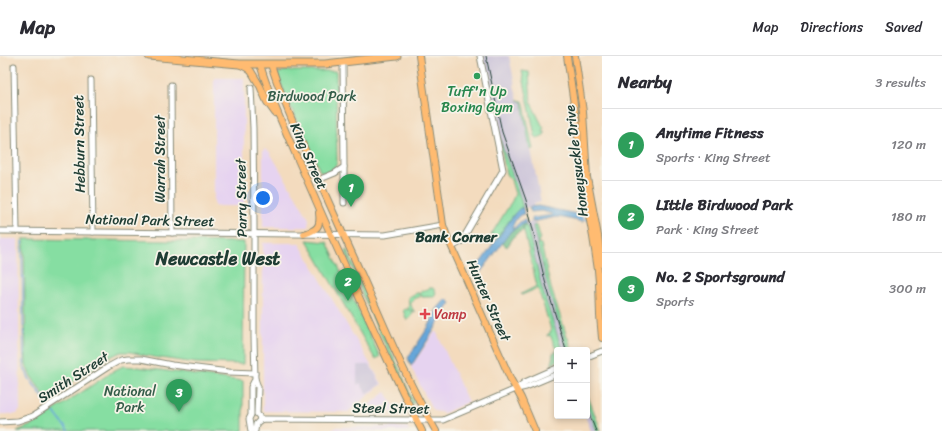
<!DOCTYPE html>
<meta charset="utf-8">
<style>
body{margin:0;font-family:Sriracha,sans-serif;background:#f7f7f7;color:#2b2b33}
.controls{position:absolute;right:12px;bottom:12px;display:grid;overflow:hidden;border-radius:4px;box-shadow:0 2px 6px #0003}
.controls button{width:36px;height:36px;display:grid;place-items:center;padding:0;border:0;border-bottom:1px solid #e1e1e2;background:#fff;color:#2b2b33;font:20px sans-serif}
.you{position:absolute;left:263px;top:142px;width:14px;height:14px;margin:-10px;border:3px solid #fff;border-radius:50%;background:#1a73e8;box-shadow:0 0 0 6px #1a73e833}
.badge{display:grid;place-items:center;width:26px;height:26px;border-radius:50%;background:#c8321e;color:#fff;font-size:13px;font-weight:700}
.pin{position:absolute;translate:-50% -33px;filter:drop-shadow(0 1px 2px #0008)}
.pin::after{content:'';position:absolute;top:21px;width:14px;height:12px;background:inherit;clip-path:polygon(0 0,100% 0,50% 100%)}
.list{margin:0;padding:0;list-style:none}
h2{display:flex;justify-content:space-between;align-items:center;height:52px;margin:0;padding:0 16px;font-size:17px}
h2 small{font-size:13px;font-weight:400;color:#7c7c81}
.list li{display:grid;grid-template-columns:26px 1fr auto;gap:12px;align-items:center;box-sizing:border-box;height:72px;padding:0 16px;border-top:1px solid #e1e1e2}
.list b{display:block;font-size:15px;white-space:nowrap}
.list p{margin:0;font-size:13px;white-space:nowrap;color:#7c7c81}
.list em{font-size:13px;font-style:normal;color:#7c7c81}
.map{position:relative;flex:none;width:602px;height:375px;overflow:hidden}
header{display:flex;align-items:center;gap:24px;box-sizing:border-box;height:56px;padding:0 20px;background:#fff;border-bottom:1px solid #e1e1e2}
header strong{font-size:19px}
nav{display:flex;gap:22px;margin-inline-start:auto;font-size:14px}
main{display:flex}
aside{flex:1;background:#fff}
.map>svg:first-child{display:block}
.built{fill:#e6d3f0}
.industrial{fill:#c8c0d8}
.green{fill:#86dea2;stroke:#528e6b}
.forest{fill:#6cbd88;stroke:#467d5e}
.water{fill:#66a6d9;stroke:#427286}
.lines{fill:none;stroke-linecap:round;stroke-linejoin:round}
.stream{stroke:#66a6d9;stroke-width:1.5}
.minor-casing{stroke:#898c79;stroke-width:7}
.major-casing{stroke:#898c79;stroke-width:8}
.highway-casing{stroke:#898c79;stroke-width:9}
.minor{stroke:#fff;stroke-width:5}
.major{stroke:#ffbb71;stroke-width:6}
.highway{stroke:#ffbb71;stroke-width:7}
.tram{stroke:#1f3d34;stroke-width:1}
.leisure-dot{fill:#2e9e5b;stroke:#f7f3e8;stroke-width:1.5}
.health-dot{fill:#e0444e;stroke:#f7f3e8;stroke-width:1.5}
.labels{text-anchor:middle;stroke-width:3.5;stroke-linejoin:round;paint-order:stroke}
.leisure-label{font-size:14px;fill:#27864d;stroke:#f7f3e8}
.park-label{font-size:14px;fill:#345d4a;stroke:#f7f3e8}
.street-label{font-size:14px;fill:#1f3d34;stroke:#f7f3e8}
.health-label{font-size:14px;fill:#be3a42;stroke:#f7f3e8;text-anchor:start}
.neighbourhood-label{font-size:15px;font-weight:bold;fill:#1f3d34;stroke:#f7f3e8}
.district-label{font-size:18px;font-weight:bold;fill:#1f3d34;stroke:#f7f3e8}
</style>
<header>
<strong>Map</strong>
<nav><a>Map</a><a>Directions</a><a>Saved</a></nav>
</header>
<main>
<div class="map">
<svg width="602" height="375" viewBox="0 0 602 375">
<rect width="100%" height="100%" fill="#f7f3e8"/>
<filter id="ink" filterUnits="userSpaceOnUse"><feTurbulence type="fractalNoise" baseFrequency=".025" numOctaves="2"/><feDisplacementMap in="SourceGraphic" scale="8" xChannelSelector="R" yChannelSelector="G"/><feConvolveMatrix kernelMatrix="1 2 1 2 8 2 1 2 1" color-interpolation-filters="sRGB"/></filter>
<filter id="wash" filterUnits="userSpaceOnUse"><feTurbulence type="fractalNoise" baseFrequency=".012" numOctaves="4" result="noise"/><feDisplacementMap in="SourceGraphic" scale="16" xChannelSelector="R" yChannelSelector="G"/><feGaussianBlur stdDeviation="0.9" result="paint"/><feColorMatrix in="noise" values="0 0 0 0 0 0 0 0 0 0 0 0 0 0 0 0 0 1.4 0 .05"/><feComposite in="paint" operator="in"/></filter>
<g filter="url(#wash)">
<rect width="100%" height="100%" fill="#f3dbbe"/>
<g class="built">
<rect x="214" y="22" width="30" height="128"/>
<polygon points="264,93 269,95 309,163 308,171 263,171 263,95"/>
<polygon points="0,183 18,183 20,354 17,358 0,358"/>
<polygon points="263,187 299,187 382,328 348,356 263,355"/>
<polygon points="436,275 468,346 444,357 435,355 432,353 411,311 434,277"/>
<polygon points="386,336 398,356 360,356"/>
<polygon points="337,371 407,371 409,375 330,375"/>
</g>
<g class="industrial">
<polygon points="482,0 509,0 515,29 514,29 518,44 522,46 541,146 534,148 534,150 523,152 520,140 499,83"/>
<polygon points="533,166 534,168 536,168 537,169 533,171 549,236 568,294 562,294 542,232 527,170 525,170 525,167"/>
<polygon points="357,309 370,309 381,328 367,338 360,327 357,329"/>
<polygon points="587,349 593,366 597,375 591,375 585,360 587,360"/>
</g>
<g class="green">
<path d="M284,15h52l1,92c-3,7 -10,11 -17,8l-35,-77 -8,-20z"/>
<path d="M522,15l7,1 2,31 11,22 2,2 -2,4 3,2c-2,5 -7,7 -10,3z"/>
<polygon points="518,44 523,45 524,48 533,93 530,93 522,46"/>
<path d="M498,75c6,26 19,51 25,77h-3l-5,5 -19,26 -5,-4 21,-34 3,-7 -4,-14 -5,-6z"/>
<polygon points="537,169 540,181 538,187 541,188 551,232 567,281 568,282 572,294 568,294 549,236 533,170"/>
<polygon points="525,170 527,170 542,232 562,294 557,294 557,305 552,308 553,297 557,295 550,279 547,280 547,279 551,276 550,270 538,232 522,239 521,238 537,230 523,171"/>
<polygon points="24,183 244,186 243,308 196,307 153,301 130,296 121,296 110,301 47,343 30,319 26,309"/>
<polygon points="307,184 327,186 380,301 375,303"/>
<polygon points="347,194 373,251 374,255 414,347 412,348 363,240 355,217 345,195"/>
<polygon points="430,232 433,232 436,236 434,241 422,241 420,237 421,235"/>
<path d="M417,237h2l1,4c-10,1 -12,7 -5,15l-5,-2 3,3 -6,8 -4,-11 2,-1 4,1 -1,-2 1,-4 -1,-7z"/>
<polygon points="123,310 137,311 243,325 243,375 17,375 32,369 115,314"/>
<polygon points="587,338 601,375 597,375 587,349"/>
</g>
<polygon class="forest" points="525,167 525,170 523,171 524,174 516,178 507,191 502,187 511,175"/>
<g class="water">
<polygon points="538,150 582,159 583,166 564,162 556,161 532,166 532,162 553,159 552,158 542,155 531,156 529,151"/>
<path d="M520,152h3l1,6c-6,0 -10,8 -12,14h2c4,-4 6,-7 11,-9l1,4 -15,8 -21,29 -11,14 -3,-7 7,-8 32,-46z"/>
<polygon points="446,243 451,247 441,261 436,271 411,310 408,302 429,270 437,253"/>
</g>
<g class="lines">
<g class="stream">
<polyline points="581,162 588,164"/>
<polyline points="22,185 24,311 29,322 46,345"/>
<polyline points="54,356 68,375"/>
</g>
</g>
</g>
<g filter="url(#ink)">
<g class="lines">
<defs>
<g id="minor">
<polyline points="14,10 17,175"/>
<polyline points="91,24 93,176"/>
<polyline points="171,29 172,177"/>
<polyline points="251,32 253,72 254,169 254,281 255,323 258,331 257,358 259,360 260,364"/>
<polyline points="344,111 344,147"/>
<polyline points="318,124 335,117 344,111 343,7"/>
<polyline points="0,175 385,179 443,169"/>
<polyline points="452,191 461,186 503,114 480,0"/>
<polyline points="587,301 602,295"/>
<polyline points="517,333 526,331 557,318"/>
<polyline points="260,364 264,363 417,364 443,364 516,333 525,326 557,312"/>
<polyline points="0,366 18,365 33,360 108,311 121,304 128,303 141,303 172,309 229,316 255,317"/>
<polyline points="251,375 249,363 251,359 251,331 255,323"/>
<polyline points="255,375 256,368 260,364"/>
</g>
<g id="major">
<polyline points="419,0 443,169 447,180 511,324 521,342 535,375"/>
<polyline points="567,0 577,69 582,122 593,181 598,214 599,227 600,260 602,282"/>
<polyline points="575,0 583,56 587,121 598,180 602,208"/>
<polyline points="239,8 247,12 251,15 260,30 267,46 275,57"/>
<path d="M260,8c8,28 20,55 32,82 13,30 26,59 39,89 30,65 58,132 91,196"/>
<path d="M271,8c7,24 17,47 27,70 15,33 30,66 45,100 31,65 56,134 93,197"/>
<path d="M304,178c13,-4 17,-7 15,-21"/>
</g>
<polyline id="highway" points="149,0 239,8 325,8 397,0"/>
</defs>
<use href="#minor" class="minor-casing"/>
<use href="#major" class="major-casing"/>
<use href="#highway" class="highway-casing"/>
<use href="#minor" class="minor"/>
<use href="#major" class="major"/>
<use href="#highway" class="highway"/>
<g class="tram">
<polyline points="486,0 502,76 526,144 545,225 566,294"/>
<polyline points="587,353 596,375"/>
</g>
</g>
</g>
<circle class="leisure-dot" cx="477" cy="20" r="4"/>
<path class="health-dot" d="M423 252h4v4h4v4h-4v4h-4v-4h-4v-4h4z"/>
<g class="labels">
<g class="leisure-label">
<text x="477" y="40">Tuff'n Up<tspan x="477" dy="16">Boxing Gym</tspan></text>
</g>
<g class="park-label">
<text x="312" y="45">Birdwood Park</text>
<text x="130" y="340">National<tspan x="130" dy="16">Park</tspan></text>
</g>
<g class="street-label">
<text transform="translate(79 88) rotate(-91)" y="5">Hebburn Street</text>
<text transform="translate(309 100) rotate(66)" y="5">King Street</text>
<text transform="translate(160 103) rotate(-90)" y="5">Warrah Street</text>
<text transform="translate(576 105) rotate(-97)" y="5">Honeysuckle Drive</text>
<text transform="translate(241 142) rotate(-91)" y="5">Parry Street</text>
<text transform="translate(150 164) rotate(1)" y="5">National Park Street</text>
<text transform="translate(489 244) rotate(66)" y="5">Hunter Street</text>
<text transform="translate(73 321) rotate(-33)" y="5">Smith Street</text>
<text transform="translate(391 352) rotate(1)" y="5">Steel Street</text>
</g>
<g class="health-label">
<text x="434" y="263">Vamp</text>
</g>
<g class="neighbourhood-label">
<text x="456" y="186">Bank Corner</text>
</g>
<g class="district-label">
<text x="218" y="209">Newcastle West</text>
</g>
</g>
</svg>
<div class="controls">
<button>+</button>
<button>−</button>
</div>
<div class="you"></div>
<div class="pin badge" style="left:351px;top:151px;background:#2e9e5b">1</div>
<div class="pin badge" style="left:348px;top:245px;background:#2e9e5b">2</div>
<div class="pin badge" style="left:179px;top:356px;background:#2e9e5b">3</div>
</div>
<aside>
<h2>Nearby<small>3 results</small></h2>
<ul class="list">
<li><span class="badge" style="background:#2e9e5b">1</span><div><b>Anytime Fitness</b><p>Sports · King Street</p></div><em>120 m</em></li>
<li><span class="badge" style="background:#2e9e5b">2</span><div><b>LIttle Birdwood Park</b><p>Park · King Street</p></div><em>180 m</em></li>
<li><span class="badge" style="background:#2e9e5b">3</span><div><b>No. 2 Sportsground</b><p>Sports</p></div><em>300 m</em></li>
</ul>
</aside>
</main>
